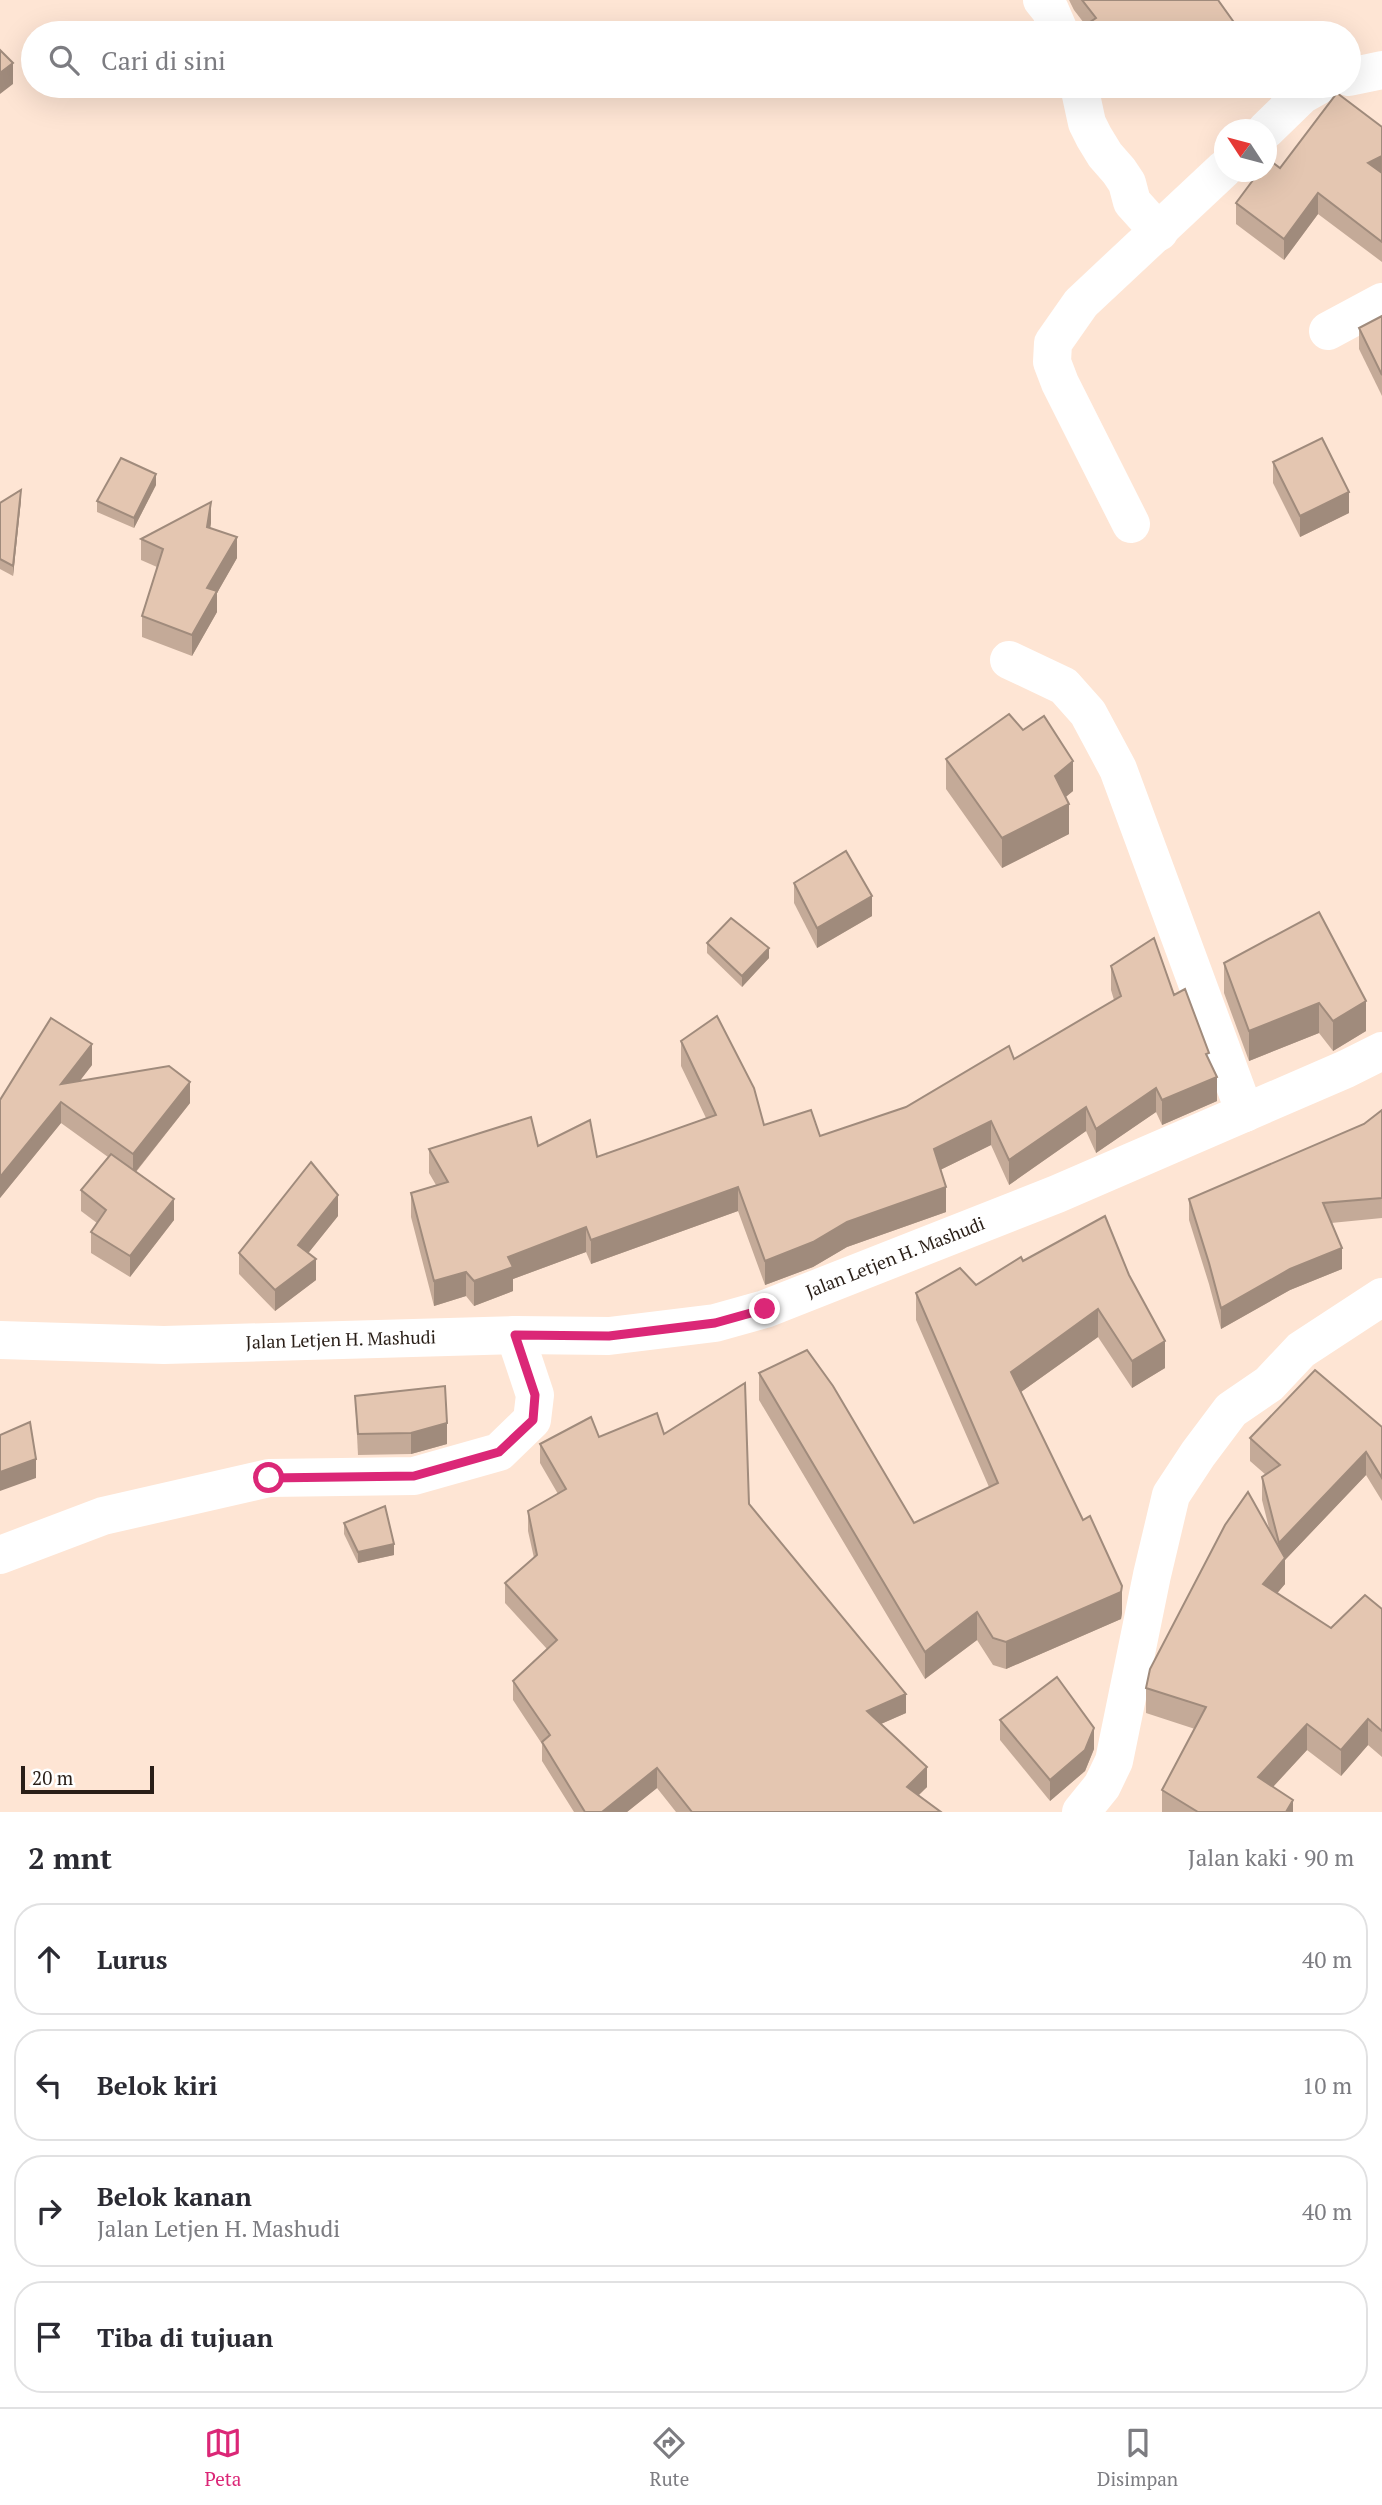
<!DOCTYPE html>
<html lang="id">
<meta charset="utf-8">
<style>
body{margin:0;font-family:"PT Serif",serif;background:#f2f2f3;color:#2b2b33}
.compass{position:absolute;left:1214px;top:119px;width:63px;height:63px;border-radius:50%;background:#fff;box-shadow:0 7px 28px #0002;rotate:306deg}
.scale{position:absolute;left:21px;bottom:18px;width:133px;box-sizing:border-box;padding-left:7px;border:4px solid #291e17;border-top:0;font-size:19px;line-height:24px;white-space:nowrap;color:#291e17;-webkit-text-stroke:5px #fff;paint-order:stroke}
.stop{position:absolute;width:21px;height:21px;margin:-16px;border:5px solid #db2777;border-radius:50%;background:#fff}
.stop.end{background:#db2777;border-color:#fff;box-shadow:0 2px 7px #0008}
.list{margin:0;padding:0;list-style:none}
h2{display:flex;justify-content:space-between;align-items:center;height:91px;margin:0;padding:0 28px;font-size:30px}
h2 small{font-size:23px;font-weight:400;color:#7c7c81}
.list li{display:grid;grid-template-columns:46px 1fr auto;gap:21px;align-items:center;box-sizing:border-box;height:112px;margin:0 14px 14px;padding:0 14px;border:2px solid #e1e1e2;border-radius:28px}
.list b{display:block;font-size:26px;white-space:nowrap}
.list p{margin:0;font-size:23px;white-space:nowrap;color:#7c7c81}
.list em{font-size:23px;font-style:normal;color:#7c7c81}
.icon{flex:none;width:38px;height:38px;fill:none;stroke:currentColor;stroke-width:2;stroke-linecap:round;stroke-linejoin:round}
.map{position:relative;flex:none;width:1382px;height:1812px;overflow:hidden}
.search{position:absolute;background:#fff;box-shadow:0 7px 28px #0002;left:21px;right:21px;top:21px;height:77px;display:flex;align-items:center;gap:18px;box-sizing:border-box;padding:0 24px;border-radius:38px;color:#7c7c81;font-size:26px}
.sheet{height:595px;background:#fff}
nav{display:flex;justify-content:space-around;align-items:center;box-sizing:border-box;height:98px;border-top:2px solid #e1e1e2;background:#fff;font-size:19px;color:#7c7c81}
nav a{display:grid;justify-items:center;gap:4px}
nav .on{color:#db2777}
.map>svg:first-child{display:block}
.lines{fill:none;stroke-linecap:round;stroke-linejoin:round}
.minor{stroke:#fff;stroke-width:38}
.secondary{stroke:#fff;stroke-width:38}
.wall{fill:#c4aa98}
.shaded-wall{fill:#a08b7c}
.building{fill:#e4c6b1;stroke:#a08b7c;stroke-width:2}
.route{stroke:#db2777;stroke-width:9}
.labels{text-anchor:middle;stroke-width:5;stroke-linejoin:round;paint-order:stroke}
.street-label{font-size:18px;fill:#291e17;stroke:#fff}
</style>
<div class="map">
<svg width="1382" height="1812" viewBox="0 0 1382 1812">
<rect width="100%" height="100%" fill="#fee5d4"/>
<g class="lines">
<g class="minor">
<polyline points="1042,0 1050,10 1060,33"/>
<polyline points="1349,77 1382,70"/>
<polyline points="1079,86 1087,123 1094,137 1105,155 1119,171 1127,183 1132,202 1159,232"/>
<polyline points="1266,130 1302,95 1318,86"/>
<polyline points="1328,331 1382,302"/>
<polyline points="1131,524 1060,383 1052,362 1053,343 1081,303 1224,169"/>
<polyline points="1009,660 1064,686 1088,713 1118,769 1245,1113"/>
<polyline points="0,1555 103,1516 269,1478 414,1476 499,1452 532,1420 535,1395 515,1335"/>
<polyline points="1081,1812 1102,1786 1114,1761 1152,1575 1171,1495 1198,1454 1231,1410 1269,1384 1301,1350 1382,1297"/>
</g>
<path class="secondary" id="s1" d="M0,1340l164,5 351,-10 94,1 106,-13 50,-14 292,-115 289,-125 36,-18"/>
</g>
<g class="wall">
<polygon points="1069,0 1218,0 1238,33 1087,33 1087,27 1074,10"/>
<polygon points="1111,86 1137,86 1117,97"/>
<polygon points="1382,127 1382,262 1318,214 1284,260 1236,224 1236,203 1280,168"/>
<polygon points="1382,316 1382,396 1359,349 1359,328"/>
<polygon points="1273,462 1349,513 1300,537 1273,483"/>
<polygon points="156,485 134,528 97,512 97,501"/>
<polygon points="21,500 13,576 0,569 0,503"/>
<polygon points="211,523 210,528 237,558 217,593 217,612 192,656 142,637 142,616 157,567 141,560 141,539"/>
<polygon points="946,759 1073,791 1065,797 1069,834 1002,868 946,789"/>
<polygon points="794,883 872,916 817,948 794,903"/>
<polygon points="1319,912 1366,1031 1333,1051 1319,1033 1249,1061 1224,993 1224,963"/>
<polygon points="707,943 769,958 742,987 707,953"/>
<polygon points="1111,966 1174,995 1209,1059 1217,1101 1162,1125 1156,1112 1096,1153 1086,1131 1009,1185 991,1145 940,1170 946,1212 847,1247 813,1267 765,1285 738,1211 591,1264 586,1252 513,1279 513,1291 474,1306 466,1296 434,1306 411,1217 411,1193 436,1185 429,1173 429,1149 538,1146 597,1157 706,1118 681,1066 681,1041 764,1125 820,1136 906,1107 1014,1059 1114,1000 1111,990"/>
<polygon points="92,1065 79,1081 190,1103 136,1172 174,1220 130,1277 91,1253 91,1232 97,1223 81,1211 81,1190 108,1157 61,1123 0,1198 0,1100"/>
<polygon points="1382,1110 1382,1218 1331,1223 1342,1269 1290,1290 1221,1329 1209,1284 1189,1220 1189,1199 1364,1124"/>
<polygon points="338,1216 308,1253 316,1280 275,1311 239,1274 239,1253"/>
<polygon points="1105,1216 1165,1368 1132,1388 1098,1337 1021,1392 1122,1613 1121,1619 1006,1669 993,1665 977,1640 925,1679 759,1400 759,1373 914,1523 989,1487 916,1320 916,1293 976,1285 1023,1261"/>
<polygon points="355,1396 447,1444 411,1454 358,1455"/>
<polygon points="1382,1427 1382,1501 1366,1475 1285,1560 1285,1584 1277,1593 1331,1628 1382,1609 1382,1757 1368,1745 1341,1776 1307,1750 1273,1787 1293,1812 1162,1812 1162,1790 1195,1729 1146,1713 1146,1688 1270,1532 1262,1500 1262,1477 1266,1475 1250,1461 1250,1438"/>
<polygon points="664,1434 749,1504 906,1713 881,1724 927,1787 919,1795 941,1812 676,1812 657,1788 627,1812 574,1812 542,1761 542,1744 513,1700 513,1681 547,1649 505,1603 505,1583 534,1558 528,1531 528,1511 558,1494 540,1463 540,1444 599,1437"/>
<polygon points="344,1523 394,1555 358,1563 344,1534"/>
<polygon points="1000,1720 1094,1749 1085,1771 1050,1801 1000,1740"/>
</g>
<g class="shaded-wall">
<polygon points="13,63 13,84 0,94 0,73"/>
<polygon points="1117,86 1137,86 1117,97"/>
<polygon points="1382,156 1382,177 1368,163"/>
<polygon points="1318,193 1318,214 1284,260 1284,239"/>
<polygon points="156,474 156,485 134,528 134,518"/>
<polygon points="21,490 21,500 13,576 13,566"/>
<polygon points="1349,492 1349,513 1300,537 1300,516"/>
<polygon points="211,502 211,523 207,548 207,527"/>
<polygon points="237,537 237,558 217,593 217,612 192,656 192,635 207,588"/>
<polygon points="1073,761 1073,791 1055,806 1055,776"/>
<polygon points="1069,804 1069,834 1002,868 1002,838"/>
<polygon points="872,896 872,916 817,948 817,928"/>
<polygon points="769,948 769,958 742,987 742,976"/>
<polygon points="1366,1001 1366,1031 1333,1051 1333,1021"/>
<polygon points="1319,1003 1319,1033 1249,1061 1249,1031"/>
<polygon points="92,1044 92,1065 63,1103 61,1084"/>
<polygon points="1217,1077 1217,1101 1162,1125 1162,1100"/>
<polygon points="190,1082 190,1103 133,1175 133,1154"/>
<polygon points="1156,1088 1156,1112 1096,1153 1096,1129"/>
<polygon points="61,1102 61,1123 0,1198 0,1177"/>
<polygon points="1086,1107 1086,1131 1009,1185 1009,1160"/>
<polygon points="991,1121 991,1145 934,1173 934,1149"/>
<polygon points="738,1187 738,1211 591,1264 591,1240"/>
<polygon points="946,1187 946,1212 847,1247 813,1267 765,1285 765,1261 847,1222"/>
<polygon points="338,1195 338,1216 298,1266 298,1245"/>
<polygon points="174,1199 174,1220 130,1277 130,1256"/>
<polygon points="586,1227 586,1252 513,1279 513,1291 474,1306 474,1281 508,1257"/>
<polygon points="1342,1248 1342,1269 1290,1290 1221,1329 1221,1308 1290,1269"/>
<polygon points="316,1259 316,1280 275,1311 275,1290"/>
<polygon points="466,1272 466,1296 434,1306 434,1281"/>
<polygon points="1098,1309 1098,1337 1011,1399 1011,1372"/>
<polygon points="1165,1341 1165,1368 1132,1388 1132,1361"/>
<polygon points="447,1423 447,1444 411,1454 411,1433"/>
<polygon points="1366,1452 1366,1475 1285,1560 1285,1584 1263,1610 1263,1584 1279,1566 1279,1543"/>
<polygon points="36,1459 36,1478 0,1491 0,1472"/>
<polygon points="394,1544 394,1555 358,1563 358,1552"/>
<polygon points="1122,1586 1122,1613 1121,1619 1006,1669 1006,1642"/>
<polygon points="977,1612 977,1640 925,1679 925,1652"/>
<polygon points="906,1694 906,1713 867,1730 867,1711"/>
<polygon points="1368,1719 1368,1745 1341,1776 1341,1750"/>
<polygon points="1307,1724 1307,1750 1258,1803 1258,1777"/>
<polygon points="1094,1728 1094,1749 1085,1771 1050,1801 1050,1780"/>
<polygon points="927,1767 927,1787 907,1806 907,1787"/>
<polygon points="657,1768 657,1788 627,1812 602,1812"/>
<polygon points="1293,1800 1293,1812 1286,1812"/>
</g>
<g class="building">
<polygon points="1082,0 1218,0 1238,28 1231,33 1092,33 1087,24 1096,18"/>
<polygon points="0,50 13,63 0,73"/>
<polygon points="1337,93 1382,127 1382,156 1368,163 1382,173 1382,242 1318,193 1284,239 1236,203 1259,172 1266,172 1266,162 1268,159 1280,168"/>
<polygon points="1382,316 1382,375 1359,328"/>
<polygon points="1322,438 1349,492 1300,516 1273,462"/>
<polygon points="121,458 156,474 134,518 97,501"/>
<polygon points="21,490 13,566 0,559 0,503"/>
<polygon points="211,502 207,527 237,537 207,588 217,591 192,635 142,616 163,549 141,539"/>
<polygon points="1009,714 1023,730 1044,716 1073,761 1055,776 1069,804 1002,838 946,759"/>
<polygon points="846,851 872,896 817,928 794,883"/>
<polygon points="1319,912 1366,1001 1333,1021 1319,1003 1249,1031 1224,963"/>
<polygon points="731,918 769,948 742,976 707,943"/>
<polygon points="1154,938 1174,995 1185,989 1209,1053 1206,1054 1217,1077 1162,1100 1156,1088 1096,1129 1086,1107 1009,1160 991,1121 934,1149 946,1187 847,1222 813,1242 765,1261 738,1187 591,1240 586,1227 508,1257 513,1267 474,1281 466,1272 434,1281 411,1193 448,1182 429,1149 531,1117 538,1146 590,1120 597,1157 716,1115 681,1041 717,1016 754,1088 764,1125 811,1110 820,1136 906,1107 1009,1046 1014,1059 1121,996 1111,966"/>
<polygon points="51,1018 92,1044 61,1084 169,1066 190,1082 133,1154 61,1102 0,1177 0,1100"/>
<polygon points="1382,1110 1382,1198 1323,1203 1342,1248 1290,1269 1221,1308 1209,1263 1189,1199 1364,1124"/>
<polygon points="111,1154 174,1199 130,1256 91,1232 106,1210 81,1190"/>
<polygon points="311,1162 338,1195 298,1245 316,1259 275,1290 239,1253"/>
<polygon points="1105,1216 1129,1275 1165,1341 1132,1361 1098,1309 1011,1372 1083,1520 1090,1516 1122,1586 1121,1592 1006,1642 993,1638 977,1612 925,1652 759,1373 807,1350 833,1386 914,1523 998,1483 916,1293 960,1268 976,1285 1021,1257 1023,1261"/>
<polygon points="1315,1370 1382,1427 1382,1478 1366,1452 1279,1543 1262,1477 1280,1465 1250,1438"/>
<polygon points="745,1383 749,1504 906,1694 867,1711 927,1767 907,1787 941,1812 692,1812 657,1768 602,1812 585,1812 542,1742 550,1735 513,1681 557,1640 505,1583 537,1555 528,1511 566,1489 540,1444 591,1417 599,1437 657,1413 664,1434"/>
<polygon points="445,1386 447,1423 411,1433 358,1434 355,1396"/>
<polygon points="30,1422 36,1459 0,1472 0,1435"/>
<polygon points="1248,1492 1285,1558 1263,1584 1331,1628 1365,1595 1382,1609 1382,1731 1368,1719 1341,1750 1307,1724 1258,1777 1293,1800 1286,1812 1198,1812 1162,1790 1206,1707 1146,1688 1150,1669 1225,1525"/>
<polygon points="385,1506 394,1544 358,1552 344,1523"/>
<polygon points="1057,1677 1094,1728 1085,1750 1050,1780 1000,1720"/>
</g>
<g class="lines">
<polyline class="route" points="269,1478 414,1476 499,1452 533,1420 535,1395 515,1335 609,1336 715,1323 765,1309"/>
</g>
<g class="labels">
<g class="street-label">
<text dy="6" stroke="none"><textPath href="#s1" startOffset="908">Jalan Letjen H. Mashudi</textPath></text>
<text dy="6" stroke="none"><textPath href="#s1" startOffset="341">Jalan Letjen H. Mashudi</textPath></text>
</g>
</g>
</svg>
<svg class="compass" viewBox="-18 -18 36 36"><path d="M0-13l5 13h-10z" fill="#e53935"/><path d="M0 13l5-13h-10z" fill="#7c7c81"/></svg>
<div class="scale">20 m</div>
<div class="stop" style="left:269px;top:1478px"></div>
<div class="stop end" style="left:765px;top:1309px"></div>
<div class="search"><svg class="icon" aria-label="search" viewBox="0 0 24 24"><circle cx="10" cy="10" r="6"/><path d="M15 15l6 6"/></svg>Cari di sini</div>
</div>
<section class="sheet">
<h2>2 mnt<small>Jalan kaki · 90 m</small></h2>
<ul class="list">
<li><svg class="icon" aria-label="ahead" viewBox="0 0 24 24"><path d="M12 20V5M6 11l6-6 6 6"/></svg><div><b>Lurus</b></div><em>40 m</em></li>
<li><svg class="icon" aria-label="left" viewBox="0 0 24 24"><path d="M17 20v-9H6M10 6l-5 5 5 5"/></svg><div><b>Belok kiri</b></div><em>10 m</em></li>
<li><svg class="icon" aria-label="right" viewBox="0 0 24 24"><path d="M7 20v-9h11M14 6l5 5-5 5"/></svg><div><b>Belok kanan</b><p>Jalan Letjen H. Mashudi</p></div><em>40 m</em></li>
<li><svg class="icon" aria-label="arrive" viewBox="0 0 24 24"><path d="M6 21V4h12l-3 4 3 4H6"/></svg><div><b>Tiba di tujuan</b></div></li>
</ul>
</section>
<nav>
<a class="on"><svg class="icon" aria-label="map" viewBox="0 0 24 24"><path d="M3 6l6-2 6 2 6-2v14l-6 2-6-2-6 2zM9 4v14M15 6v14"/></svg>Peta</a>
<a><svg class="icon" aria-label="directions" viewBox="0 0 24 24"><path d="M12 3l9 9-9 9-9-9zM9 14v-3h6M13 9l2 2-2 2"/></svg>Rute</a>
<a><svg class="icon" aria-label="saved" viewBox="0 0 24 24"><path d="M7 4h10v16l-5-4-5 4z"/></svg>Disimpan</a>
</nav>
